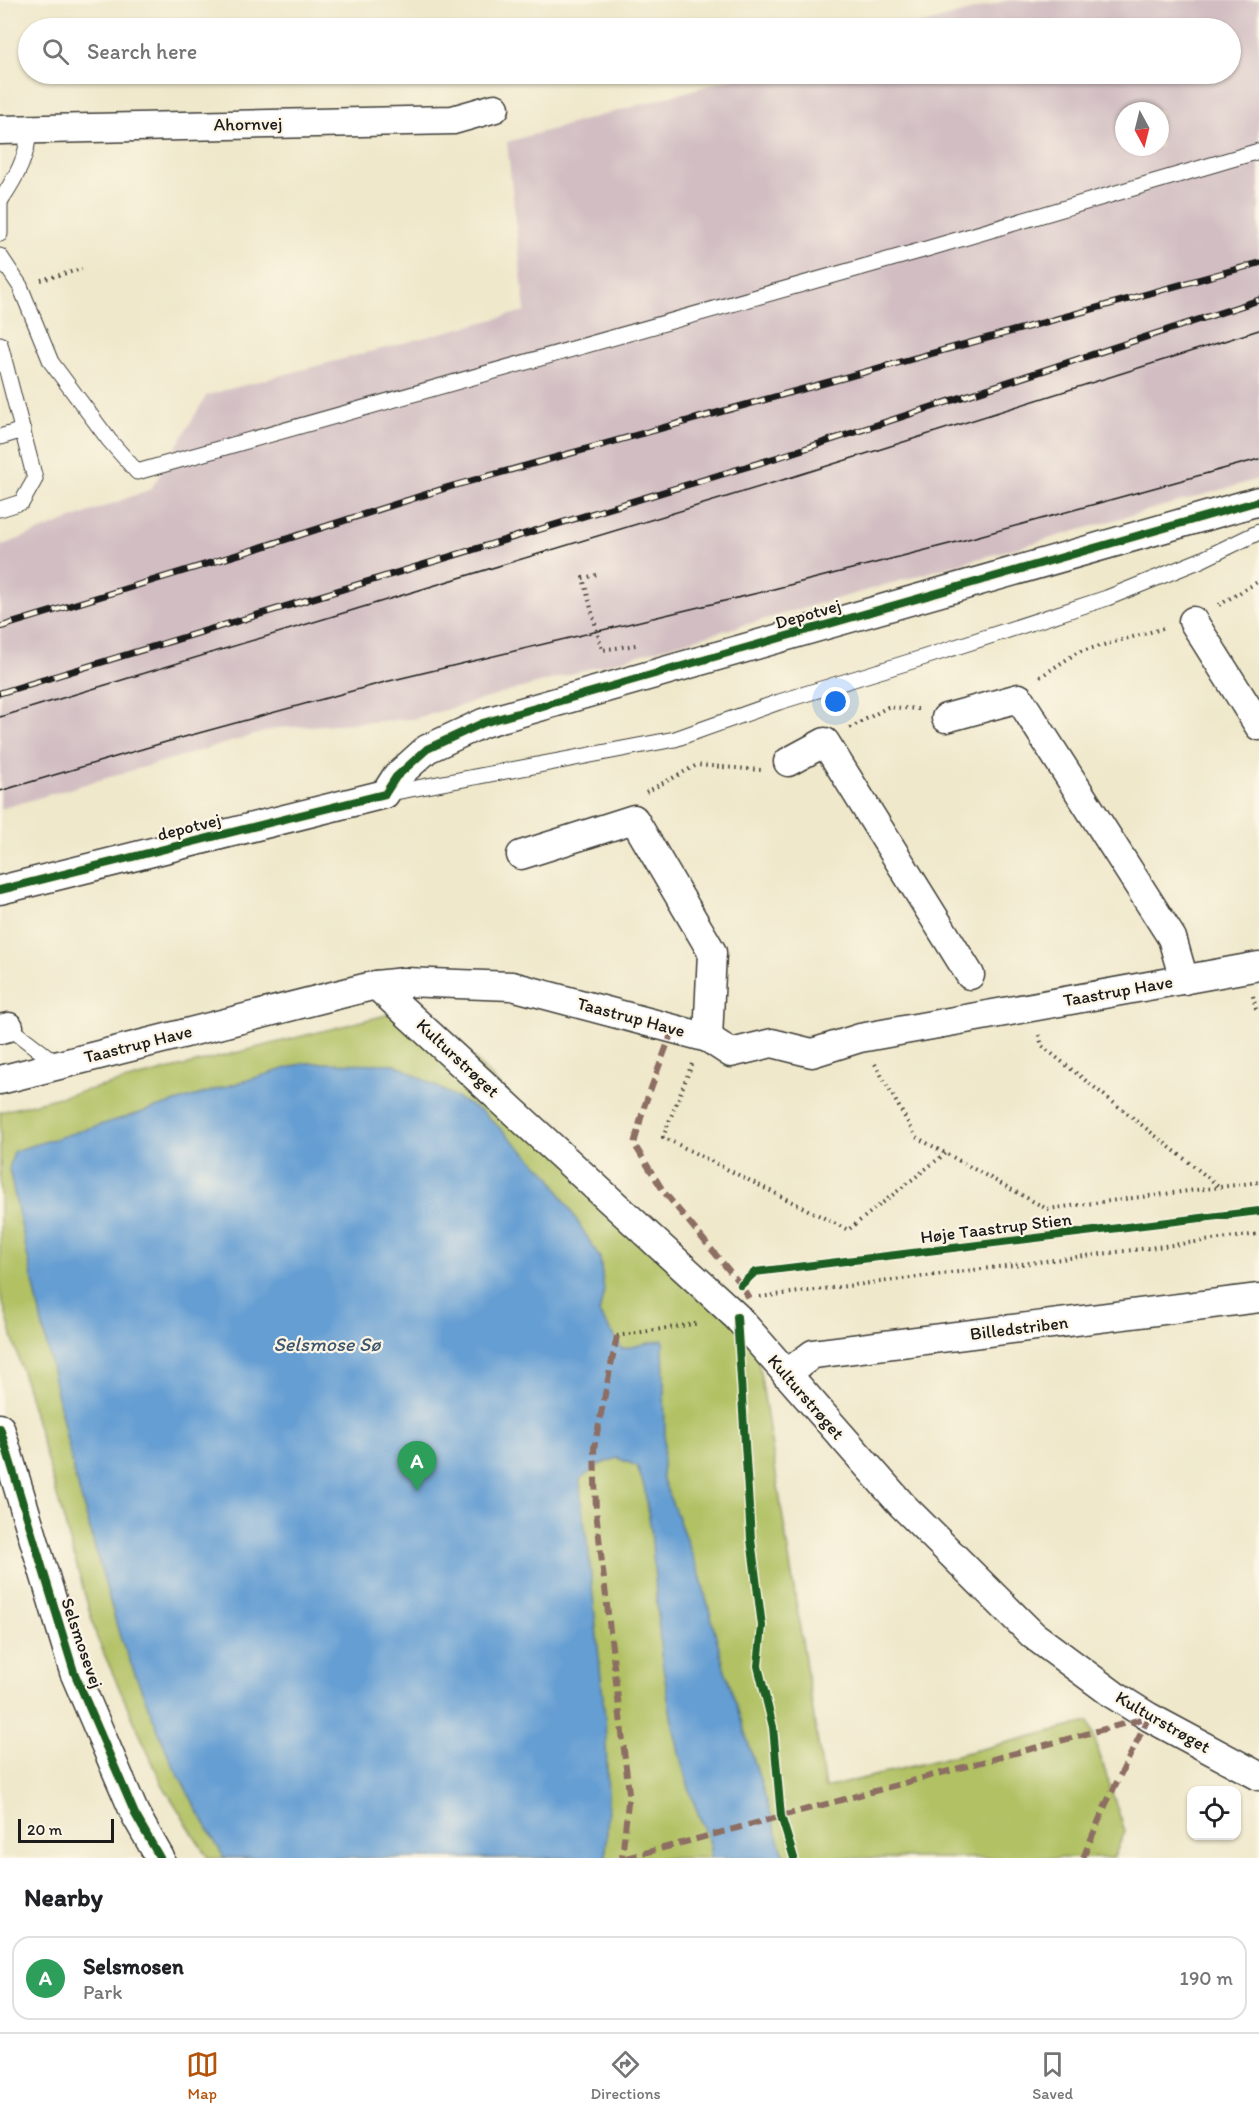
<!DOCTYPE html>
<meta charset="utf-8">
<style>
body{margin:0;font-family:Itim,sans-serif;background:#f6f6f6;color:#202124}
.controls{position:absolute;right:18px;bottom:18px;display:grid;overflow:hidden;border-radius:12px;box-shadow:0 2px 4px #0004}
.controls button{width:54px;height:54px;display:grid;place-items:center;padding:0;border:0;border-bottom:2px solid #e0e0e0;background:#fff;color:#202124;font:30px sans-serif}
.compass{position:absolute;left:1115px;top:102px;width:54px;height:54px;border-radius:50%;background:#fff;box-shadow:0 2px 4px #0004;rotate:173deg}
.scale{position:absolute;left:18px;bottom:15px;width:96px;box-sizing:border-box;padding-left:6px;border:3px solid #1c1c1c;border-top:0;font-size:16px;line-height:21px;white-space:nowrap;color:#1c1c1c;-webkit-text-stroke:4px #fcf5e5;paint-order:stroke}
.you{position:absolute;left:836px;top:702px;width:21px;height:21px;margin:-15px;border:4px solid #fff;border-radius:50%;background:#1a73e8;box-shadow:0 0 0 9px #1a73e833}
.badge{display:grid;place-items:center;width:39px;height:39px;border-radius:50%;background:#b45309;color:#fff;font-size:20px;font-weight:700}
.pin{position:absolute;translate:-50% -50px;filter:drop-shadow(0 2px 3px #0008)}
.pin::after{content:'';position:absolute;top:32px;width:21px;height:18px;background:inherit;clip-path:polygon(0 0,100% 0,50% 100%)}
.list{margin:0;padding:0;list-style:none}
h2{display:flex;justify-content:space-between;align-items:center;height:78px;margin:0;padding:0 24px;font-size:26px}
h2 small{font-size:20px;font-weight:400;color:#757577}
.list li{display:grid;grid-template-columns:39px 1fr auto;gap:18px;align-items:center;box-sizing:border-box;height:84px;margin:0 12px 12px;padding:0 12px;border:2px solid #e0e0e0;border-radius:18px}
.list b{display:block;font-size:22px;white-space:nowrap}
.list p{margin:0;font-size:20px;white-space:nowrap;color:#757577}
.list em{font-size:20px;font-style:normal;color:#757577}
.icon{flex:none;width:33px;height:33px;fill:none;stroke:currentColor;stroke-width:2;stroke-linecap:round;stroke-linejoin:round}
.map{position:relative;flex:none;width:1259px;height:1858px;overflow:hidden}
.search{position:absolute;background:#fff;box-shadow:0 2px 4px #0004;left:18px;right:18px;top:18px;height:66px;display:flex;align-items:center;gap:15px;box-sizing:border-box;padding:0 21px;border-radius:33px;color:#757577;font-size:22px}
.sheet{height:174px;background:#fff}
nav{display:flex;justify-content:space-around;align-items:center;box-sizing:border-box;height:84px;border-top:2px solid #e0e0e0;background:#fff;font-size:16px;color:#757577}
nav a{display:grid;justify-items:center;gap:3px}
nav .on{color:#b45309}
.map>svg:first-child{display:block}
.industrial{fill:#d2bec2;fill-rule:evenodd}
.green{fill:#b1c163;stroke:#666e40;stroke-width:1.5}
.water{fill:#659ed3;stroke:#405d78;stroke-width:1.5}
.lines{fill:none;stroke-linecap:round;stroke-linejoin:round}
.lane-casing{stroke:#3c3b36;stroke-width:17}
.street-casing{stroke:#3c3b36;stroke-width:31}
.path{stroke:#3c3b36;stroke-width:4;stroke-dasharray:1.5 4.5;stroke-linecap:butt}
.lane{stroke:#fff;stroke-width:15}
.street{stroke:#fff;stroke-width:28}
.tram{stroke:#1c1c1c;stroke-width:1.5}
.rail-casing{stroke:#1c1c1c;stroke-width:7}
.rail{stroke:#fcf5e5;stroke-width:4.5;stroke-dasharray:14;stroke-linecap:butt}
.quiet{stroke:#8d6e63;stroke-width:6;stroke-dasharray:12 6;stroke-linecap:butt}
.cycleway-casing{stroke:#fcf5e5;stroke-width:11}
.cycleway{stroke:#1b5e20;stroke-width:8}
.labels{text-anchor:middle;stroke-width:4.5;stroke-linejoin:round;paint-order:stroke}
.street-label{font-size:18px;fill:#1c1c1c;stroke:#fcf5e5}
.water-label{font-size:20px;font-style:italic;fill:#3d566e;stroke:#fcf5e5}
</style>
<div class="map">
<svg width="1259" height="1858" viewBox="0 0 1259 1858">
<rect width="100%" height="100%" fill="#fcf5e5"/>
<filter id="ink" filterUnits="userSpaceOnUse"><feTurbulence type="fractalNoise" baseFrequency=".0167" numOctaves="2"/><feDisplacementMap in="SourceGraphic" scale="12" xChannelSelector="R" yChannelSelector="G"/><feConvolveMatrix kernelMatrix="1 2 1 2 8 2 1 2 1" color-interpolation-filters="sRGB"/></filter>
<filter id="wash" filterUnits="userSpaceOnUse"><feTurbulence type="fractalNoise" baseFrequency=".008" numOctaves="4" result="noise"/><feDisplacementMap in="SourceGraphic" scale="24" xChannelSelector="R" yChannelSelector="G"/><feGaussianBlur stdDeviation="1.35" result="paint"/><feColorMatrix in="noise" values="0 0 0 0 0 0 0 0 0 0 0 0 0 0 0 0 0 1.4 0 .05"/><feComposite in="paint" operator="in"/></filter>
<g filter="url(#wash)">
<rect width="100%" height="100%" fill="#efe8cb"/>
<path class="industrial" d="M1009,0h250v479l-846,240 -135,9 -278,81v-263l151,-57 56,-94 318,-84 -18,-169 242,-68h481v-46h-322zM1124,111h36v36h-36z"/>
<polygon class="green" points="422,1006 756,1345 825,1788 1089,1722 1125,1832 1113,1858 208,1858 162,1784 97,1638 0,1293 0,1112"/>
<polygon class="water" points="304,1063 395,1064 483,1112 549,1175 600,1258 604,1291 599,1313 622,1349 663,1340 665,1432 662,1477 701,1578 724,1667 785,1858 710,1858 711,1846 692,1798 679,1753 671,1716 661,1654 651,1530 644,1486 637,1466 617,1458 601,1464 580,1479 581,1500 589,1555 605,1718 608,1797 606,1858 224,1858 171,1762 120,1637 74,1473 9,1169 14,1151"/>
</g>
<g filter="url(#ink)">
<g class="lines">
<defs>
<g id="lane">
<polyline points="0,199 0,234"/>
<path d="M1,200c15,-23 27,-43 28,-71"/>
<polyline points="0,256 20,286 51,362 109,440 137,472 923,250 1259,151"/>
<polyline points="0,344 35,479 22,502 0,509"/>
<polyline points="0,437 23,430"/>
<polyline points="385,794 675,739 779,702 922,658 1107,598 1201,560 1259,532"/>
<polyline points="9,1027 57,1064"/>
</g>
<g id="street">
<polyline points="0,130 453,120 495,108"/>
<polyline points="1193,621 1259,726"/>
<polyline points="946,718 1019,698 1172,938 1184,980"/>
<polyline points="788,762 825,742 970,975"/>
<polyline points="521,855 634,819 712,952 708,1038"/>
<polyline points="0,890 385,794 396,777 427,749 483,723 1259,501"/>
<polyline points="376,985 737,1317 902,1505 1033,1635 1114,1695 1149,1717 1259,1776"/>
<polyline points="0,1029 9,1027"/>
<polyline points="0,1080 376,985 404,982 512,986 708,1038 731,1053 772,1043 812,1053 860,1038 1259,966"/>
<polyline points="786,1374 813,1354 1259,1298"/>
<polyline points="0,1428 74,1672 135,1814 160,1858"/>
</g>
</defs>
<use href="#lane" class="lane-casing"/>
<use href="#street" class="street-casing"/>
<g class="path">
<polyline points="41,280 82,269"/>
<polyline points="596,575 583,578 602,650 636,645"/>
<polyline points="1219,605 1259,581"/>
<polyline points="1040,677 1078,652 1165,628"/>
<polyline points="850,728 888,707 918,709"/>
<polyline points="646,792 697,765 761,770"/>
<polyline points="1253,996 1256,1009 1259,1012"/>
<polyline points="1039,1035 1042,1046 1220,1187"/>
<polyline points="692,1064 663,1137 848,1230 946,1153"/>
<polyline points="875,1064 916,1137 1047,1209 1259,1182"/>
<polyline points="760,1297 1259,1234"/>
<polyline points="617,1336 700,1323"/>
</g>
<use href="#lane" class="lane"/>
<use href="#street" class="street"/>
<g class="tram">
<polyline points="0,717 789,478 1259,330"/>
<polyline points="0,791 166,742 385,682 762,592 957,542 1259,459"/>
</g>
<defs>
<g id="rail">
<polyline points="0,627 243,553 449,487 1259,263"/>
<polyline points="0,693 782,456 1259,300"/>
</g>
</defs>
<use href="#rail" class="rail-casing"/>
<use href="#rail" class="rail"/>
<g class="quiet">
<polyline points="673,1029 644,1107 634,1144 664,1192 741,1285 749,1298"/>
<polyline points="617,1336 594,1448 596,1511 629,1793 622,1858"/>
<polyline points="626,1858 1149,1717"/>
<polyline points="1083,1858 1104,1808 1149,1717"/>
</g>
<defs>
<g id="cycleway">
<polyline points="0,890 385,794 396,777 427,749 483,723 1259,501"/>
<polyline points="741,1285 755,1272 1259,1211"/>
<polyline points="737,1317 751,1539 762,1626 758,1666 773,1727 781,1816 794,1858"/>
<polyline points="0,1428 74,1672 135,1814 160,1858"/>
</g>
</defs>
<use href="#cycleway" class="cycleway-casing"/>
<use href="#cycleway" class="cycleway"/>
</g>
</g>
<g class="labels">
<g class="street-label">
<text transform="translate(248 124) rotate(-1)" y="6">Ahornvej</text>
<text transform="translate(808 614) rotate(-16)" y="6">Depotvej</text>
<text transform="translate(189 827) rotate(-14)" y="6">depotvej</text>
<text transform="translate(1118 991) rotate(-10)" y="6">Taastrup Have</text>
<text transform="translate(631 1017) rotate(15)" y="6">Taastrup Have</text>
<text transform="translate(138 1044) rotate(-14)" y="6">Taastrup Have</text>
<text transform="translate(458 1058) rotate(43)" y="6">Kulturstrøget</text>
<text transform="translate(996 1228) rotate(-7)" y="6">Høje Taastrup Stien</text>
<text transform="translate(1019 1328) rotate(-7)" y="6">Billedstriben</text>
<text transform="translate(806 1397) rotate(49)" y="6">Kulturstrøget</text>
<text transform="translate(82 1643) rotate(71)" y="6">Selsmosevej</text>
<text transform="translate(1163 1722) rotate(30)" y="6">Kulturstrøget</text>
</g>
<g class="water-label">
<text x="327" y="1351">Selsmose Sø</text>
</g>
</g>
</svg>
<div class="controls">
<button><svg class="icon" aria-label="locate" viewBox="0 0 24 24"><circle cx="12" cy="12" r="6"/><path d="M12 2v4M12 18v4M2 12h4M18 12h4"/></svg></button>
</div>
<svg class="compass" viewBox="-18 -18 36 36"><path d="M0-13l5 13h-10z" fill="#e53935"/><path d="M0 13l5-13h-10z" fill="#757577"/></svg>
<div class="scale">20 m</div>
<div class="you"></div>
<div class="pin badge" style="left:417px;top:1491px;background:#2e9e5b">A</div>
<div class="search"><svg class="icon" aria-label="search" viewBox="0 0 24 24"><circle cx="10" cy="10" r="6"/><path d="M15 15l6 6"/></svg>Search here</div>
</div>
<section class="sheet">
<h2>Nearby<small></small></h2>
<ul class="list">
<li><span class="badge" style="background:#2e9e5b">A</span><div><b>Selsmosen</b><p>Park</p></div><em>190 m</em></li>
</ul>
</section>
<nav>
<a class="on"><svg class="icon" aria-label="map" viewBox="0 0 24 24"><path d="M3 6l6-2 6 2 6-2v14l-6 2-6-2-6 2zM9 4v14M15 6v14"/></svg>Map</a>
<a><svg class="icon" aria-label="directions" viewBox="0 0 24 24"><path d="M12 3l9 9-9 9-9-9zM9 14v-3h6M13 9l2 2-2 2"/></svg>Directions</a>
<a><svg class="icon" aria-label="saved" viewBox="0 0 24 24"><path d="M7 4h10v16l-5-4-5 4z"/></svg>Saved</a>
</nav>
